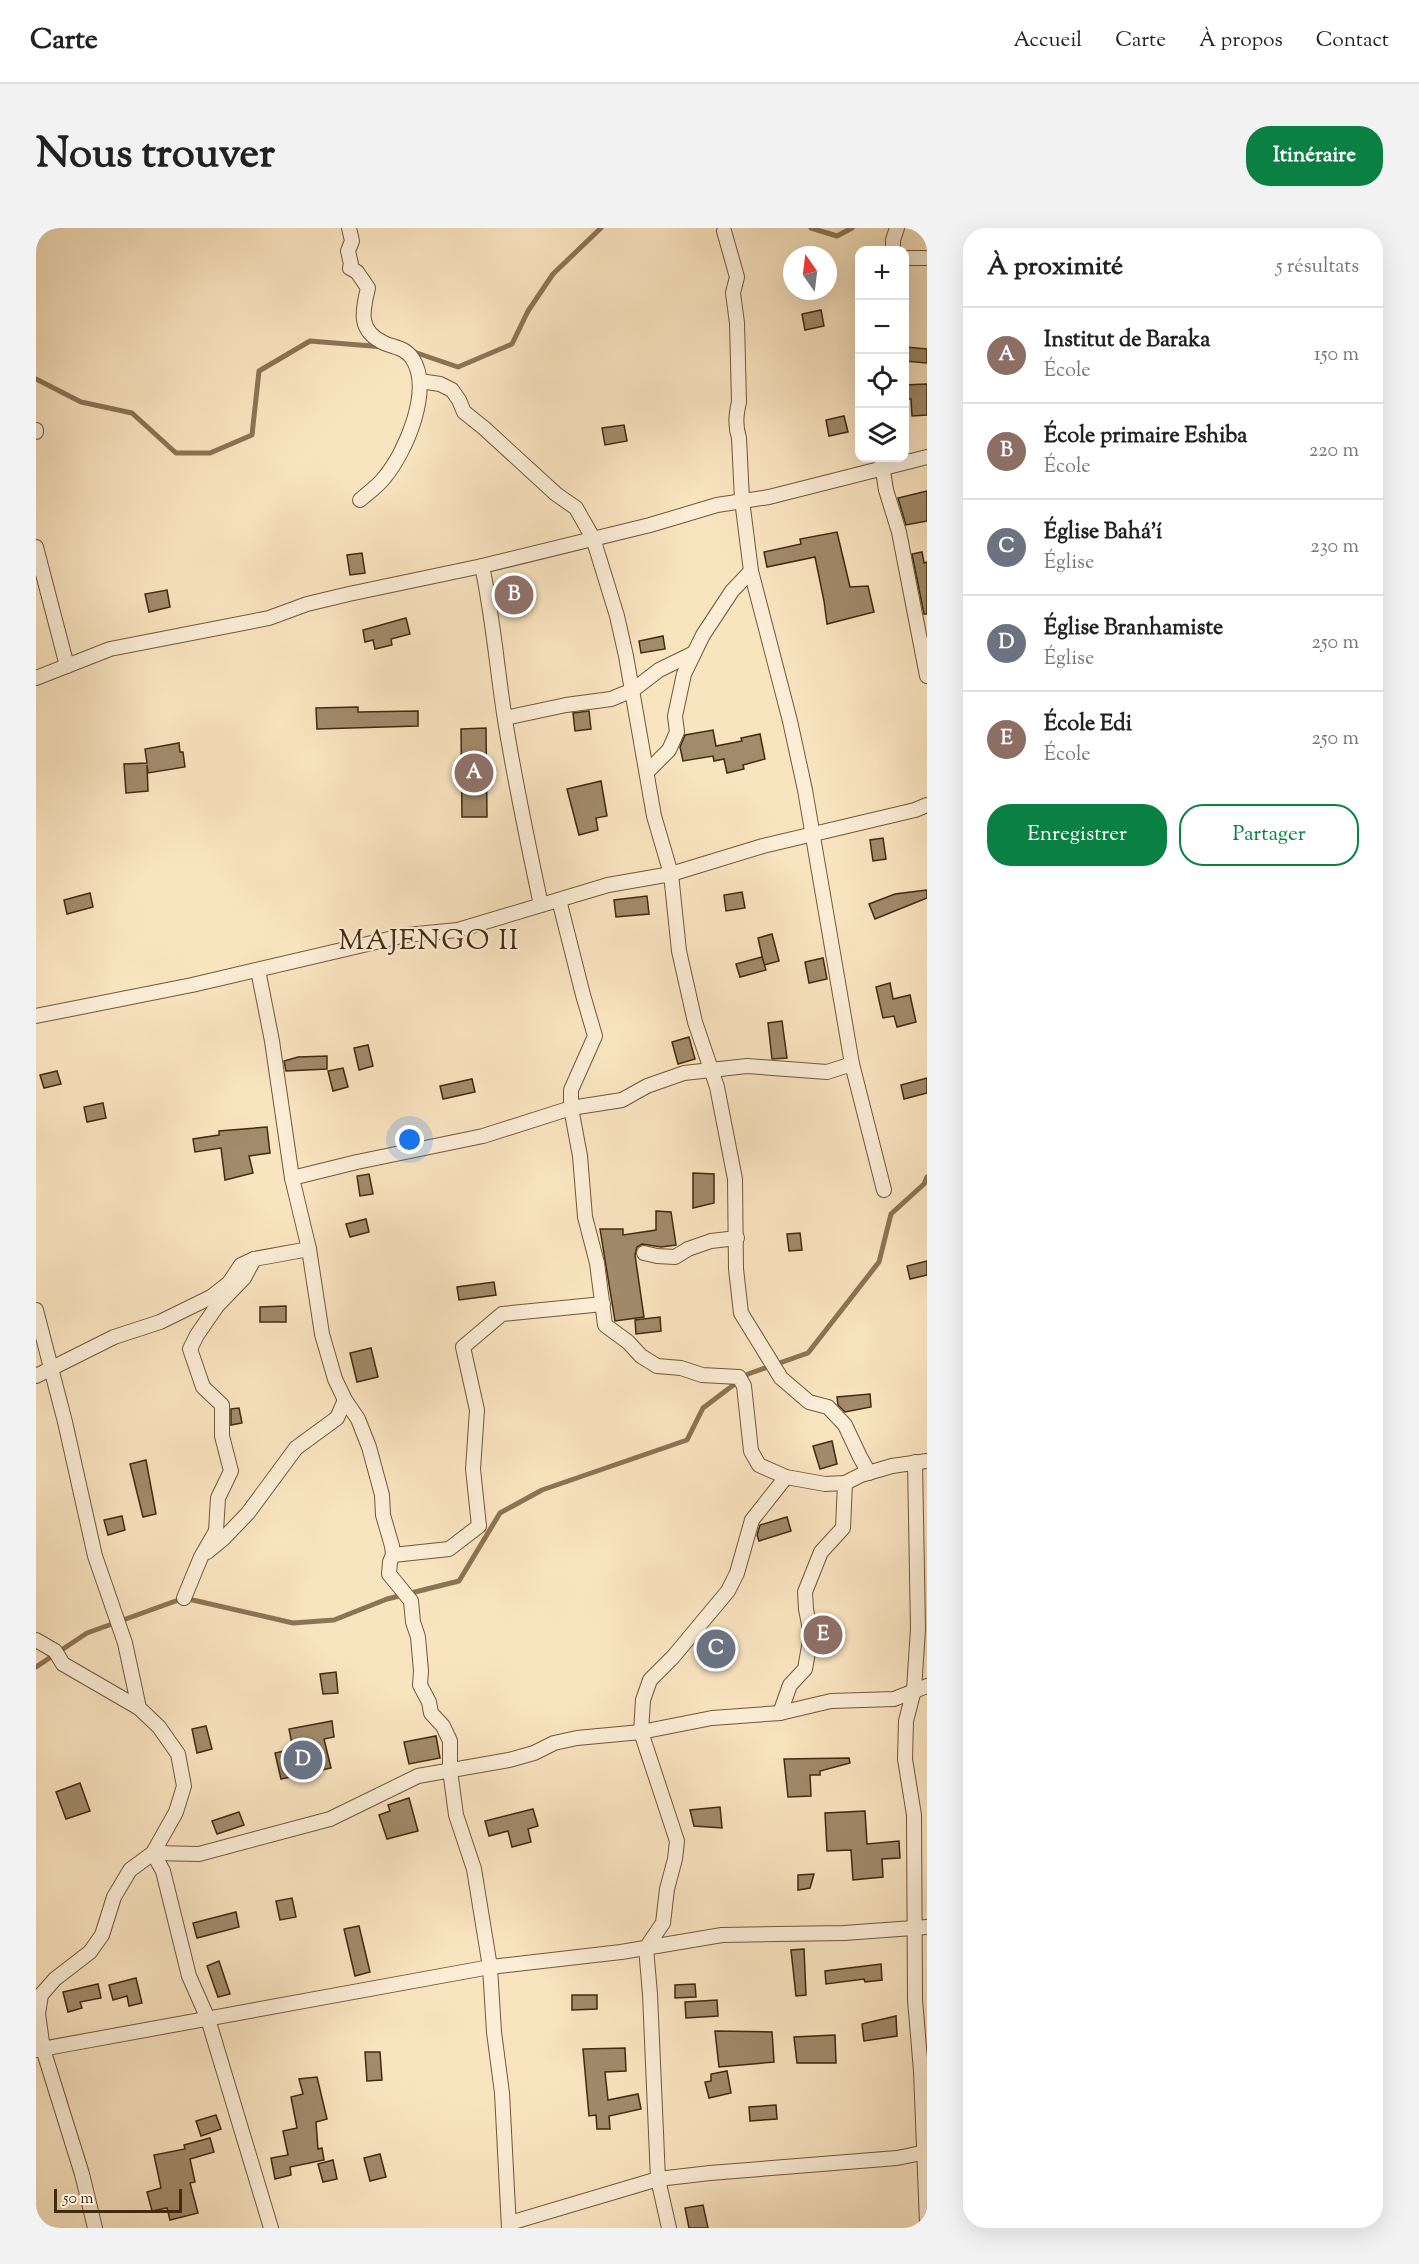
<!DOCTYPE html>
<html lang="fr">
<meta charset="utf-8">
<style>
body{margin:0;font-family:"Sorts Mill Goudy",serif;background:#f2f2f2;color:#222}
.controls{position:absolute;right:18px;top:18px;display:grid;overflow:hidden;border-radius:12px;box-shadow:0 6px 24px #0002}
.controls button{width:54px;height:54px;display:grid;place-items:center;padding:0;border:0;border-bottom:2px solid #e0e0e0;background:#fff;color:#222;font:30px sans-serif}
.compass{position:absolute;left:747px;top:18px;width:54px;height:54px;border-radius:50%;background:#fff;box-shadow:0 6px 24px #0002;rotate:346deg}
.scale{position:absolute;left:18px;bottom:15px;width:128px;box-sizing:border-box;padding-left:6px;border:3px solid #422a0f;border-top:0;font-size:16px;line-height:21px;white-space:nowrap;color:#422a0f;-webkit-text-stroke:4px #fbedd6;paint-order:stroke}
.you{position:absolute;left:374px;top:912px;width:21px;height:21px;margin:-15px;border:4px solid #fff;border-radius:50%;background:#1a73e8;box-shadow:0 0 0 9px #1a73e833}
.badge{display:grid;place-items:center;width:39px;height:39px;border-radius:50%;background:#0b8043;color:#fff;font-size:20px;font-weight:700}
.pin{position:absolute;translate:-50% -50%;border:3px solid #fff;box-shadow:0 2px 6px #0006}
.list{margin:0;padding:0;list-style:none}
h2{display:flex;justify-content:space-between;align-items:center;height:78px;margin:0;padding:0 24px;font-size:26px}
h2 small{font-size:20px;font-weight:400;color:#767676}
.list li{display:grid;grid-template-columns:39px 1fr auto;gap:18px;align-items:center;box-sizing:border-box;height:96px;padding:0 24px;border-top:2px solid #e0e0e0}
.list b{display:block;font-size:22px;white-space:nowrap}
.list p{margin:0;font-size:20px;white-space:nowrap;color:#767676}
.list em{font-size:20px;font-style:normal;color:#767676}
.actions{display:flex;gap:12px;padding:18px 24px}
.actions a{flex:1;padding:14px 0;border:2px solid #0b8043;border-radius:24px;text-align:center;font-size:21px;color:#0b8043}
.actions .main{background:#0b8043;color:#fff}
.icon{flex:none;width:33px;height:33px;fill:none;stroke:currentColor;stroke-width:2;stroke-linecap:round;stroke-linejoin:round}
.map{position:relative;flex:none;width:891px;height:2000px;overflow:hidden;border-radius:24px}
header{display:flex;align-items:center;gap:36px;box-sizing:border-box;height:84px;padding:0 30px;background:#fff;border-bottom:2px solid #e0e0e0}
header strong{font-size:28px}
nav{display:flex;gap:33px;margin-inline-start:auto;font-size:21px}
.intro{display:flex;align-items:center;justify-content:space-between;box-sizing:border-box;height:144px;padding:0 36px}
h1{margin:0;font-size:42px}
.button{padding:15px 27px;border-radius:24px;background:#0b8043;color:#fff;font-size:21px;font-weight:700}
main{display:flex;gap:36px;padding:0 36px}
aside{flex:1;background:#fff;border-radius:24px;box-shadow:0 6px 24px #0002}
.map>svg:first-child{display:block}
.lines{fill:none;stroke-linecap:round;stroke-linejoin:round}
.stream{stroke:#8b7455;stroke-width:5}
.building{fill:#a18b6b;stroke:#422a0f;stroke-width:1.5}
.minor-casing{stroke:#70583b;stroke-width:16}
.minor{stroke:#fbedd6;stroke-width:14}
.labels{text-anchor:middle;stroke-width:4.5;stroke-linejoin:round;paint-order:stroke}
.quarter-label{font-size:28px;letter-spacing:1.5px;fill:#422a0f;stroke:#fbedd6}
</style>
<header>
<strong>Carte</strong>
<nav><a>Accueil</a><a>Carte</a><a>À propos</a><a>Contact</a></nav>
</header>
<div class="intro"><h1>Nous trouver</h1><a class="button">Itinéraire</a></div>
<main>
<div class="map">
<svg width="891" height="2000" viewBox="0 0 891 2000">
<rect width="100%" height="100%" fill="#f9e4c0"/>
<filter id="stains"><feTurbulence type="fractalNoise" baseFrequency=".00333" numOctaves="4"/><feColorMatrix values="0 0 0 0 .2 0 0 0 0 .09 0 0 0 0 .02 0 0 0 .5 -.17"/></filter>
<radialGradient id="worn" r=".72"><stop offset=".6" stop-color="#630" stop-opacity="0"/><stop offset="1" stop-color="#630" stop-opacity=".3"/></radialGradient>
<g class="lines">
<g class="stream">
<polyline points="775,0 801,8 816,0"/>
<polyline points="375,123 422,139 476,116 492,83 517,46 565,0"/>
<polyline points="0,151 45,174 96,185 140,225 174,225 216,207 223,143 274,113 348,119"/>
<polyline points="0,1439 51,1405 148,1370 257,1395 298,1392 351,1371 423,1353 464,1285 506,1262 651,1212 667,1180 712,1146 772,1125 843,1034 855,986 888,956 891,949"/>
</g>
</g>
<g class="building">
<polygon points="785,82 788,98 769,102 766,86"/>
<polygon points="870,119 891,121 891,135 869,133"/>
<polygon points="891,156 891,187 876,188 875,171 868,171 868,157"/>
<polygon points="808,188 812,204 793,208 790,192"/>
<polygon points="588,197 591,213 569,217 566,200"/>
<polygon points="891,263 891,293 870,297 862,270"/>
<polygon points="801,304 814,359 832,358 838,384 791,396 788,373 779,329 731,339 728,324 765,316 764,311"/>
<polygon points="886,324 888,335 891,334 891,386 888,386 876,326"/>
<polygon points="326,325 329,345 314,347 311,327"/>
<polygon points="483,348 491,381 473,386 464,352"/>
<polygon points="131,362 134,379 113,384 109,366"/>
<polygon points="370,390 374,406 355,411 356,417 339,421 337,412 329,414 327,402"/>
<polygon points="627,408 629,421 605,425 603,413"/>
<polygon points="322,479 322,484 382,483 382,498 281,501 280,480"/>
<polygon points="553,483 555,501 539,503 537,485"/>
<polygon points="450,500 451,589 426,589 425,501"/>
<polygon points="677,502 680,518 706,513 705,510 724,506 729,531 707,537 708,541 691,545 688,531 678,533 677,528 647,533 644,519 649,507"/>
<polygon points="143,515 144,524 147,524 149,539 112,545 111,537 112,563 90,565 88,536 111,535 109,521"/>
<polygon points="565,553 571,588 560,590 562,602 543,607 531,561"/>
<polygon points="847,610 850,631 837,633 834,612"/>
<polygon points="891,662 891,670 839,691 833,676 859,666"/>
<polygon points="706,664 709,680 690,683 688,667"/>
<polygon points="54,665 57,679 31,686 28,672"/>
<polygon points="611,668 613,686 580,689 578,672"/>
<polygon points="736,706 743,733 728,737 722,710"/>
<polygon points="726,729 730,742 704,749 700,736"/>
<polygon points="787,730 791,751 773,755 769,734"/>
<polygon points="854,755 857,771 874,767 880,794 861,799 858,788 847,790 840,759"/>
<polygon points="746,793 751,830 736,831 732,795"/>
<polygon points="653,809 659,831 642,836 636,814"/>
<polygon points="332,817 337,838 323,842 318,820"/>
<polygon points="291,828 291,841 250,843 248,833 262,829"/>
<polygon points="307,840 312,859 297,863 292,843"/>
<polygon points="21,843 25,856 8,860 4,847"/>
<polygon points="891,850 891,865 868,871 865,857"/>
<polygon points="436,851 439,864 407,871 404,858"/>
<polygon points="67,875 70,890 51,894 48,879"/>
<polygon points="231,899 234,925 213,928 217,945 189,952 185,920 159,924 157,911 183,907 183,903"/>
<polygon points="657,945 678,946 678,975 657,980"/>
<polygon points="333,946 337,966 324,968 321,948"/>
<polygon points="620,983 635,984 640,1017 625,1019 606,1016 601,1019 599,1027 608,1089 579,1093 564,1001 587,1001 587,1007 620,1002"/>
<polygon points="330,991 333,1004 314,1009 310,996"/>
<polygon points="764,1005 766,1022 753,1023 751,1006"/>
<polygon points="891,1033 891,1047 874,1051 871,1038"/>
<polygon points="458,1054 460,1067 423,1072 421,1059"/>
<polygon points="250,1078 250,1094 224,1094 224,1079"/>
<polygon points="624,1089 625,1103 600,1106 599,1092"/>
<polygon points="335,1120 342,1149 321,1154 314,1125"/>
<polygon points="834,1166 835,1179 809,1184 802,1177 801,1169"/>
<polygon points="203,1180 206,1195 195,1197 195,1181"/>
<polygon points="796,1213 801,1236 784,1241 777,1218"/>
<polygon points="110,1232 120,1286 107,1289 94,1236"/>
<polygon points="86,1288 89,1302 72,1307 68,1292"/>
<polygon points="751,1289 755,1303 723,1313 721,1307 724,1297"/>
<polygon points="300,1444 302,1465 287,1466 284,1446"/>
<polygon points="296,1493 298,1509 288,1511 295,1540 245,1551 239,1525 257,1521 253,1501"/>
<polygon points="170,1498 176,1521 161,1525 156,1501"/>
<polygon points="400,1508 404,1530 373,1536 368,1514"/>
<polygon points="813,1530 814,1535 784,1543 784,1547 774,1547 775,1568 752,1569 748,1531"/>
<polygon points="44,1555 54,1583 30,1591 20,1564"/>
<polygon points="373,1570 382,1603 351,1611 343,1587 354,1583 352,1577"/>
<polygon points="684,1579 686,1600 658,1598 654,1582"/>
<polygon points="497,1581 502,1598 492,1601 495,1614 476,1619 472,1603 453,1608 449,1593"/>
<polygon points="829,1583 831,1616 863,1613 864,1630 846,1631 847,1649 817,1652 815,1622 791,1623 789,1585"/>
<polygon points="203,1584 208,1597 181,1606 176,1593"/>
<polygon points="778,1646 774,1660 762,1662 762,1647"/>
<polygon points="256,1670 260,1689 244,1692 240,1673"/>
<polygon points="200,1684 203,1699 161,1710 157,1695"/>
<polygon points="323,1698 334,1744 319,1748 308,1701"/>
<polygon points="768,1721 770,1767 760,1768 755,1722"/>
<polygon points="183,1733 194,1766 182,1769 171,1738"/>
<polygon points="845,1736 846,1752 829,1754 828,1751 790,1756 789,1743"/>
<polygon points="100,1750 106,1775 93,1778 91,1768 77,1772 73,1757"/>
<polygon points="62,1756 65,1770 44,1774 46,1780 32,1784 27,1764"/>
<polygon points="659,1756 660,1769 639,1770 639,1757"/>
<polygon points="536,1767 561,1767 561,1781 536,1782"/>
<polygon points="681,1772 682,1788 650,1790 649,1774"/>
<polygon points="860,1788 861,1808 828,1813 826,1796"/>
<polygon points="679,1803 736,1804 738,1834 683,1839"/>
<polygon points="799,1807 800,1835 761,1835 758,1809"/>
<polygon points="589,1820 590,1843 569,1844 572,1872 602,1866 605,1881 573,1888 574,1901 561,1901 560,1887 553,1888 547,1821"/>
<polygon points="329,1824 344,1824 346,1852 331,1853"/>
<polygon points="691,1843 695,1865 673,1870 669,1854 675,1853 675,1846"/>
<polygon points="281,1849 291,1891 280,1894 282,1921 286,1920 288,1932 254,1939 255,1947 239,1951 235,1930 252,1927 247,1903 261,1900 255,1869 267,1866 263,1851"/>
<polygon points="740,1877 741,1891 714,1893 713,1879"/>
<polygon points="180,1887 185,1901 165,1908 160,1893"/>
<polygon points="174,1910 178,1924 154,1931 159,1954 154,1955 162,1985 134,1992 131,1980 116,1983 111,1964 125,1960 118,1927 149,1921 148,1917"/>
<polygon points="344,1926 350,1949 334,1953 328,1930"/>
<polygon points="297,1932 301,1951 287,1954 282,1936"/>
<polygon points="667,1977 672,2000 653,2000 649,1980"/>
</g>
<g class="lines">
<defs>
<g id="minor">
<path d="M313,0l3,13 -4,10 3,13 -1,4 7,4 11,16c-6,24 -10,43 16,55 11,5 20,4 28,15 21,31 -6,94 -28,120 -6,8 -16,15 -24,22"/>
<path d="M688,3l13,46 -4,16 4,30 2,79c-3,13 -4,23 0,36l3,62 9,71 39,150 15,69 47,274 32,126"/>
<polyline points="857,22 857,12 861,0"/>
<polyline points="868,30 891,30"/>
<polyline points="384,153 404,156 416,162 423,172 428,184 448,200 520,266 540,280 557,310 581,388 590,428 618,588 635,646 643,723 659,794 681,859 699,951 700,1041 705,1085 745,1150 773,1174 792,1179 809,1197 824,1229 833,1245"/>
<polyline points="0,202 0,204"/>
<polyline points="845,230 850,262 863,304 891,448"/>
<polyline points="0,319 31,438"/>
<path d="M446,338c11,51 15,103 23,154 10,62 23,124 36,185"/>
<polyline points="0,450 74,421 233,390 271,376 313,366 446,338 614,297 681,277 733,269 891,229"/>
<polyline points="469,490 530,477 575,471 597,462 623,442 658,425"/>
<polyline points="611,544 633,522 641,504 639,488 648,446 667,407 696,363 715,343"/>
<polyline points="523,672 547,767 559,808 535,862 535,880 544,928 549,989 561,1035 569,1097 592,1114 605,1128 621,1138 645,1140 666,1147 703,1149 708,1158 715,1223 723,1237 750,1249 789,1256 809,1255 825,1247 856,1238 891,1233"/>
<polyline points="222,742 236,813 256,950 273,1021 286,1106 299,1151 309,1172 322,1191 333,1219 346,1267 347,1287 356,1318 357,1327 354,1334 353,1346 375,1373 377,1394 382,1409 385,1443 384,1457 393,1474 395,1485 407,1498 414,1513 414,1542 420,1587 438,1641 454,1739 458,1804 466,1865 473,2000"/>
<polyline points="0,788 156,757 370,707 422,702 572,657 635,646 727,618 879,582 891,577"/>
<polyline points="256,950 321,934 447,908 535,880 586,872 611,858 648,845 711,838 791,844 816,836"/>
<polyline points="608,1025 621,1028 639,1029 652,1021 675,1013 701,1010"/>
<polyline points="0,1082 29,1194 59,1328 89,1415 103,1480 123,1499 142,1526 148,1558 140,1584 117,1625 94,1642 78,1669 66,1707 54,1724 19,1751 5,1767 2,1786 7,1821 46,1946 59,2000"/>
<polyline points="0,1148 78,1109 124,1094 175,1069 193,1055 205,1037 218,1031 273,1021"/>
<polyline points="879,1234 882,1401 878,1462 870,1493 869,1531 878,1587 879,1772 885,1843 891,1995"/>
<polyline points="171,1324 188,1310 212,1285 260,1220 301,1190 309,1172"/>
<polyline points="357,1327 413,1321 443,1298 437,1241 441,1182 427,1119 466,1086 567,1076"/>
<polyline points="148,1370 165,1329 180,1303 182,1270 195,1243 186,1208 186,1177 167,1159 154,1121 161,1107 181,1078 208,1050 218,1031"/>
<polyline points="0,1412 19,1423 27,1436 103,1480"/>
<polyline points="744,1485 754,1457 769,1441 775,1407 770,1381 769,1364 785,1324 807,1300 809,1255"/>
<polyline points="117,1625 163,1626 294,1591 382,1548 473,1532 498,1525 518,1515 541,1510 605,1504 676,1490 744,1485 795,1473 858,1471 891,1458"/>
<polyline points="117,1625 127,1643 153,1748 172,1791 235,2000"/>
<polyline points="0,1822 454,1739 585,1724 686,1707 808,1705 891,1699"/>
<polyline points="474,1995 622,1951 674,1945 861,1930 890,1924"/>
<polyline points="633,2000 622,1951 614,1766 610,1720 627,1695 631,1661 639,1631 641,1613 605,1504 607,1472 614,1452 637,1429 692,1363 701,1345 716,1292 750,1249"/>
</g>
</defs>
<use href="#minor" class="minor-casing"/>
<use href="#minor" class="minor"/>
</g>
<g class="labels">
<g class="quarter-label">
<text x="393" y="721">MAJENGO II</text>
</g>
</g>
<rect width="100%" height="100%" filter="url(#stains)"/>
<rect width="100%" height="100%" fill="url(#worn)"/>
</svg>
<div class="controls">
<button>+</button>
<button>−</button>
<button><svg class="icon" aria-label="locate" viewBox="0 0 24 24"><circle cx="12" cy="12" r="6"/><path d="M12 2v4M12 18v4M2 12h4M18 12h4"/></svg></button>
<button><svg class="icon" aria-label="layers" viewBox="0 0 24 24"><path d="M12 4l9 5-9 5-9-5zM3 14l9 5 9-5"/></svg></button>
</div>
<svg class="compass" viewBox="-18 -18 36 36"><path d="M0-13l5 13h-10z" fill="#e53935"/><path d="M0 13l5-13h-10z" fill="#767676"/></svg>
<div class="scale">50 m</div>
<div class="you"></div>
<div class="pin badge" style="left:438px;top:545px;background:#8d6e63">A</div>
<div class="pin badge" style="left:478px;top:367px;background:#8d6e63">B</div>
<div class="pin badge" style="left:680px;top:1421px;background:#6b7280">C</div>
<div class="pin badge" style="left:267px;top:1532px;background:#6b7280">D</div>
<div class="pin badge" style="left:787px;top:1407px;background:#8d6e63">E</div>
</div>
<aside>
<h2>À proximité<small>5 résultats</small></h2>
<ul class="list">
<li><span class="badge" style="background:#8d6e63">A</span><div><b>Institut de Baraka</b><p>École</p></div><em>150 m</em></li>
<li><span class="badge" style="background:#8d6e63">B</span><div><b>École primaire Eshiba</b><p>École</p></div><em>220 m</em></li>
<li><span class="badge" style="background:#6b7280">C</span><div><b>Église Bahá'í</b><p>Église</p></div><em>230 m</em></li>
<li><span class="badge" style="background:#6b7280">D</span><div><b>Église Branhamiste</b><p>Église</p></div><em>250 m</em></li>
<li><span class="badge" style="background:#8d6e63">E</span><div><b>École Edi</b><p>École</p></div><em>250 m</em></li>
</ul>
<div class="actions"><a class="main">Enregistrer</a><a>Partager</a></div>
</aside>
</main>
